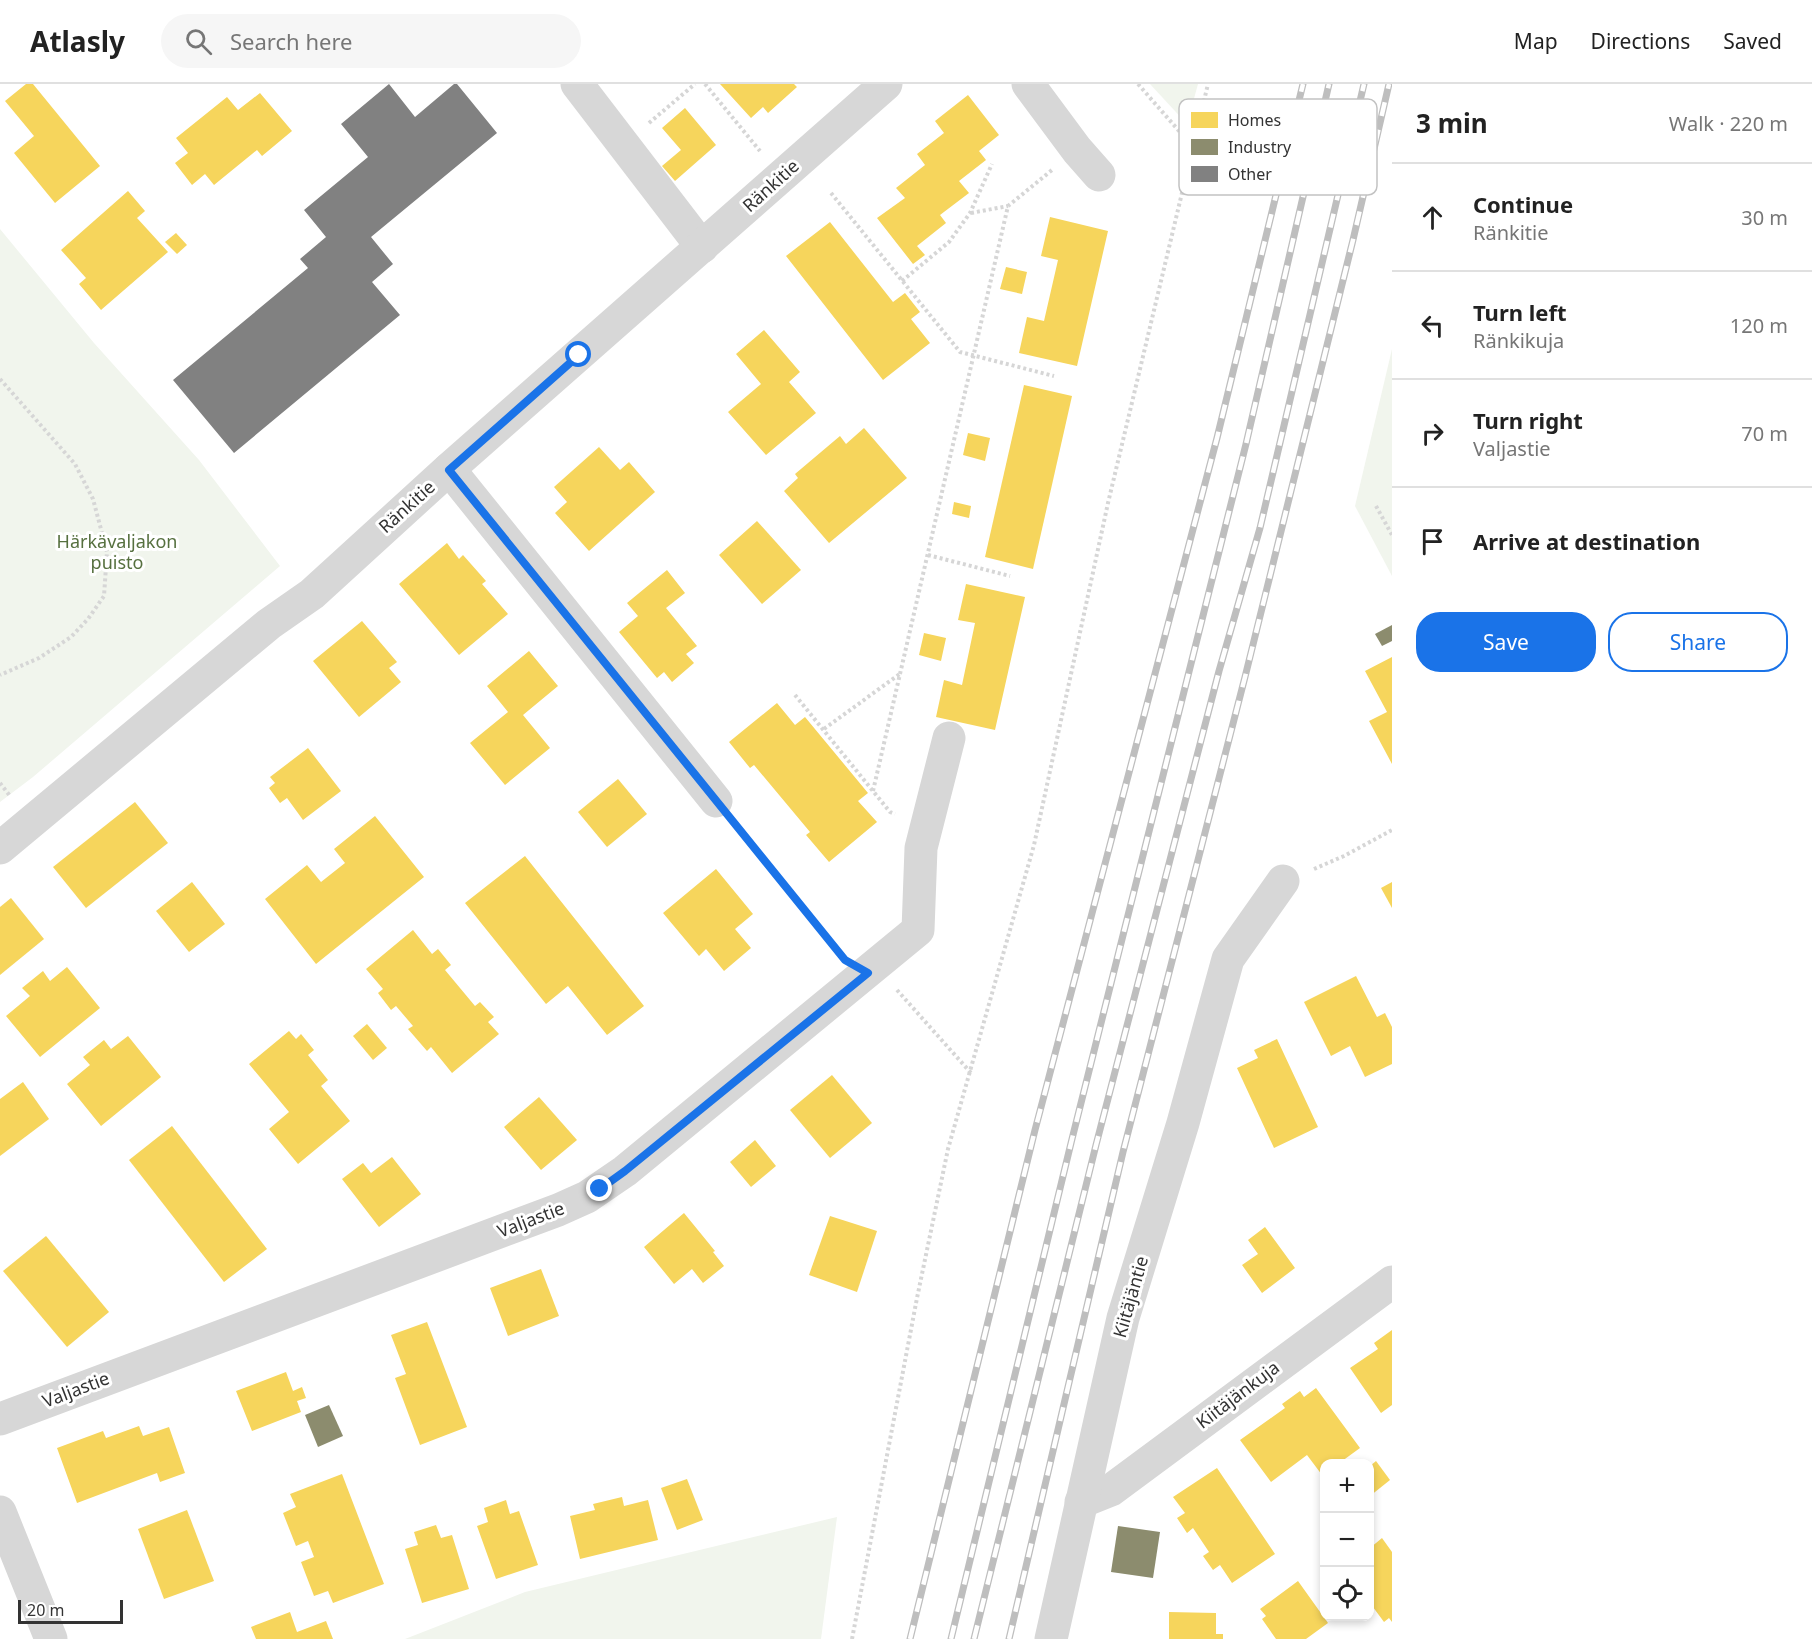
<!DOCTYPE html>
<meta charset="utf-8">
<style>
body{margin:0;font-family:"Noto Sans",sans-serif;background:#f6f6f6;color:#222}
.controls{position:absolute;right:18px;bottom:18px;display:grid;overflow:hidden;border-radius:12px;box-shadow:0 3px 9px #0003}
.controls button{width:54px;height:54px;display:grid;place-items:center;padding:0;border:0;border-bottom:2px solid #e0e0e0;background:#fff;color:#222;font:30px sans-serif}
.scale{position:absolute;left:18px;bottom:15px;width:105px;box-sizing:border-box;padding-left:6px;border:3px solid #333;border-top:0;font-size:16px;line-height:21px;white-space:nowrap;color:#333;-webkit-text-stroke:4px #fff;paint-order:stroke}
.stop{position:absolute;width:18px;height:18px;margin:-14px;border:4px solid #1a73e8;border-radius:50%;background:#fff}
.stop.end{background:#1a73e8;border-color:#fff;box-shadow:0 2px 6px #0008}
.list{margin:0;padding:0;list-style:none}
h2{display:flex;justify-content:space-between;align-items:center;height:78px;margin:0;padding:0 24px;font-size:26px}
h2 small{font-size:20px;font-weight:400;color:#767676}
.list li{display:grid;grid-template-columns:39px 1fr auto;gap:18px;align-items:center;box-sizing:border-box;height:108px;padding:0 24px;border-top:2px solid #e0e0e0}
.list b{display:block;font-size:22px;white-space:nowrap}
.list p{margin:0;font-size:20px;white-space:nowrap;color:#767676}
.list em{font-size:20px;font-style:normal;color:#767676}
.actions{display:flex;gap:12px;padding:18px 24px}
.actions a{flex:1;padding:14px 0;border:2px solid #1a73e8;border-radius:24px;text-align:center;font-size:21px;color:#1a73e8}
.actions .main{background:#1a73e8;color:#fff}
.icon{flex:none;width:33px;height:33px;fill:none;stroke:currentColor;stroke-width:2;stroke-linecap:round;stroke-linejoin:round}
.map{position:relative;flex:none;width:1392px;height:1555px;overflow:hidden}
header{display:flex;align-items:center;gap:36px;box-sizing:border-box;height:84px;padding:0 30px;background:#fff;border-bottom:2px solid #e0e0e0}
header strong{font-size:28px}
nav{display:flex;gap:33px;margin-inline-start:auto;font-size:21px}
.search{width:420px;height:54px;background:#f6f6f6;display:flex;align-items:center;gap:15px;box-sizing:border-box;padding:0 21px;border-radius:33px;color:#767676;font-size:22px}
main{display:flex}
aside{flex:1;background:#fff}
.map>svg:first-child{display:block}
.green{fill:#f1f5ed}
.homes{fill:#f6d55c}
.industry{fill:#8c8c6e}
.building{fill:#818181}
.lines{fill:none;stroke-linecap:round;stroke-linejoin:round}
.path{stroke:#d6d6d6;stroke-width:4;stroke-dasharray:3 3;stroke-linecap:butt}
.minor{stroke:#d7d7d7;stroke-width:33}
.rail-casing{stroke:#bebebe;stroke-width:7}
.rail{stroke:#fff;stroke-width:4.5;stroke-dasharray:14;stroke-linecap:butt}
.route{stroke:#1a73e8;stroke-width:8}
.labels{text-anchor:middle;stroke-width:6;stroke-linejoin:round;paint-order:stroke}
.street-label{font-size:18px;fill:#333;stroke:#fff}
.park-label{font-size:18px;fill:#56703f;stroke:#fff}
.key{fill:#fff;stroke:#c2c2c2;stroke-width:1.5}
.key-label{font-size:16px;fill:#333}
</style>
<header>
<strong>Atlasly</strong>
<div class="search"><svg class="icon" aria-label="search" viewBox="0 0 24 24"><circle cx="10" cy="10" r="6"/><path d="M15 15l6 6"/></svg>Search here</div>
<nav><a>Map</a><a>Directions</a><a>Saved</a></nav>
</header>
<main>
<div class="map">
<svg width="1392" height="1555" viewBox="0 0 1392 1555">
<rect width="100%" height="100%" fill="#fff"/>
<g class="green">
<polygon points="1150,0 1198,0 1187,40"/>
<polygon points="0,145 94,259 199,376 280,482 33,693 0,718"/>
<polygon points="1392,265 1392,492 1355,422"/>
<polygon points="837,1433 821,1555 405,1555 525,1508"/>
</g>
<g class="homes">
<polygon points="26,0 33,0 100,82 55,119 14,69 34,52 5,17"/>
<polygon points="720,0 794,0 797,3 768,29 763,23 751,34"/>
<polygon points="260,9 292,47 262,72 257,66 214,101 205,90 192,101 175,79 188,69 176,54 227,13 238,26"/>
<polygon points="968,11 999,51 979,67 986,76 959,97 969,109 940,131 946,139 917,162 925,171 913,180 877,134 905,114 896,104 925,81 917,70 944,49 935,37"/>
<polygon points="685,24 716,61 675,97 662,82 681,66 662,44"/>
<polygon points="128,107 145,127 137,134 168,168 101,226 79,200 86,194 61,166"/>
<polygon points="1050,133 1108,147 1077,282 1019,269 1027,233 1044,237 1058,176 1041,172"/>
<polygon points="830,138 893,218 905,209 920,228 911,235 930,259 883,296 786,172"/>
<polygon points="176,149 187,161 177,170 165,158"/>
<polygon points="1006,183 1027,188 1022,210 1000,205"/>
<polygon points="764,246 800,288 789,298 816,329 766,371 728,328 761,300 736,270"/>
<polygon points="1024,301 1072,312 1033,485 985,473"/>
<polygon points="864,344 907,394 829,459 784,407 798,394 795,390 840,352 846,360"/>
<polygon points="968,349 990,354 985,377 963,371"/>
<polygon points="599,363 620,386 629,378 655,408 589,467 555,429 567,418 554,403"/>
<polygon points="954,418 971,422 969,434 952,430"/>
<polygon points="757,437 801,486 762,520 719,471"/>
<polygon points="447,459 459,475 463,471 486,497 482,500 508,530 459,571 399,500"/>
<polygon points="667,486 685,509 666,524 697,562 686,570 694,579 672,598 664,588 657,594 619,548 638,532 627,519"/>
<polygon points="966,500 1025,513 995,646 936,633 944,596 962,601 975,539 958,536"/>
<polygon points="362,537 397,578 389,584 401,598 359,633 313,577"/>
<polygon points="924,549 946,554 941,577 919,571"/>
<polygon points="529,567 558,602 523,631 550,664 505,701 470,659 508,628 487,602"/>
<polygon points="1392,573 1392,680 1369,637 1387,628 1365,587"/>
<polygon points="777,619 795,641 805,633 868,709 858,717 877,738 829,778 806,751 810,748 754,681 750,684 729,658"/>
<polygon points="308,664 341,707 303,736 287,714 280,719 269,704 275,699 270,693"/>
<polygon points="618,695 647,730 607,763 578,728"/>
<polygon points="135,718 168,759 86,824 53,783"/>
<polygon points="375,732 424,793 316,880 265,815 307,781 321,798 345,779 334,765"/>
<polygon points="525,772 644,922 607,951 568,902 546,920 465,819"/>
<polygon points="716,785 753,830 735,845 751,864 724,887 706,865 699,872 663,829"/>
<polygon points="192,798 225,840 189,868 156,827"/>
<polygon points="1392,798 1392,824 1381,804"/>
<polygon points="11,814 44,855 0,891 0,823"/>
<polygon points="413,846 432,870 438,865 451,881 445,886 475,922 480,918 494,933 488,938 499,950 452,989 431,963 427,967 408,945 413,942 396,922 391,926 378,909 383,905 366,885"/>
<polygon points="67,883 100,924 40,973 6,932 30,912 22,904 43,887 50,897"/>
<polygon points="1356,892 1377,933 1385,929 1392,943 1392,980 1365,993 1350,962 1331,972 1304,918"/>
<polygon points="367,940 387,964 373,976 353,952"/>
<polygon points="289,947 296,955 301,950 314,966 308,971 328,996 321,1002 350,1037 298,1080 269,1045 289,1028 249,980"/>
<polygon points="128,952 161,993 101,1042 67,1000 90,981 83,973 104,956 111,965"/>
<polygon points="1277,955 1318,1043 1274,1064 1237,984 1258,974 1254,966"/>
<polygon points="832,991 872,1039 830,1074 790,1026"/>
<polygon points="23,998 49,1035 0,1072 0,1015"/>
<polygon points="539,1013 577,1056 541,1086 504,1043"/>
<polygon points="172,1042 267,1165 224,1198 129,1076"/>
<polygon points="755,1056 776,1082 751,1103 730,1078"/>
<polygon points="392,1073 421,1110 379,1143 342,1095 363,1079 371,1089"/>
<polygon points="684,1129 715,1167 713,1168 724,1182 703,1199 692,1185 674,1200 644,1163"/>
<polygon points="830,1132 877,1147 857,1208 809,1191"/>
<polygon points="1265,1143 1295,1184 1262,1209 1242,1181 1258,1170 1248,1156"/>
<polygon points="46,1152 109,1228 67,1263 3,1187"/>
<polygon points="541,1185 559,1232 508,1252 490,1204"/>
<polygon points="427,1238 467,1343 420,1361 395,1294 406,1290 391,1251"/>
<polygon points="1392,1246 1392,1321 1381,1329 1350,1284 1378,1265 1374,1259"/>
<polygon points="286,1288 293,1307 302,1303 306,1314 297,1317 301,1328 252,1347 236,1307"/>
<polygon points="1316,1304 1360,1364 1338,1380 1324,1380 1324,1389 1322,1391 1307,1371 1271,1398 1240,1356 1285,1324 1282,1320 1300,1307 1304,1313"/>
<polygon points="139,1342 143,1352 169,1343 185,1389 160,1398 157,1389 77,1419 57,1364 103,1347 106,1354"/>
<polygon points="1376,1377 1390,1396 1370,1412 1370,1382"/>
<polygon points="1217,1384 1275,1470 1232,1499 1220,1481 1213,1486 1203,1472 1209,1468 1193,1444 1187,1449 1177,1434 1185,1429 1173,1413"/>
<polygon points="342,1390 384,1500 333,1519 328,1507 314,1512 301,1478 314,1473 308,1457 296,1462 283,1429 296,1423 290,1410"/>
<polygon points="687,1395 703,1436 677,1446 661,1404"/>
<polygon points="622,1413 624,1422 648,1416 658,1456 580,1475 570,1432 595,1426 593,1420"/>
<polygon points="506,1416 510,1430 519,1427 538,1481 496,1495 477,1442 488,1438 484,1424"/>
<polygon points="187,1426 214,1497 164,1515 138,1445"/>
<polygon points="436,1441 441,1454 452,1451 469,1505 422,1519 405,1465 418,1461 414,1448"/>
<polygon points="1382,1454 1392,1468 1392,1538 1389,1534 1384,1538 1370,1519 1370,1464"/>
<polygon points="1298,1497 1328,1539 1306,1555 1276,1555 1262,1535 1266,1532 1260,1525"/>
<polygon points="290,1528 297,1548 326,1537 333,1555 256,1555 251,1543"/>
<polygon points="1169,1528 1216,1529 1216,1550 1223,1550 1223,1555 1169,1555"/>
</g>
<g class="industry">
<polygon points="1392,541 1392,557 1382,562 1375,550"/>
<polygon points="329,1321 343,1352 318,1363 305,1331"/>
<polygon points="1118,1442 1160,1448 1153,1494 1111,1488"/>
</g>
<polygon class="building" points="389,0 415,33 454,0 457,0 497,49 371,153 393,180 372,198 400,231 234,369 173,296 308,184 300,175 326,153 304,126 368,73 341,40"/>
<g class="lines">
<g class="path">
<polyline points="705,0 760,67"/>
<polyline points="1138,0 1193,63"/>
<polyline points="649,39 695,0"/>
<polyline points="831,109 960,268 1054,292"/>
<polyline points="971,129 1008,122"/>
<polyline points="902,197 949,158 970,129 992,80"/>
<polyline points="0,295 75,380 93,415 107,468 104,512 88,535 71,553 39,574 0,591"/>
<polyline points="1376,422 1392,451"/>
<polyline points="928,471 1010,492"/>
<polyline points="795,611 890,728 895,730"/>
<polyline points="824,645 901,589"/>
<polyline points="0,699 10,712"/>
<polyline points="873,707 1008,122 1052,86"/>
<polyline points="737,743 838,868"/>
<polyline points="1314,785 1344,772 1392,746"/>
<polyline points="897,906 971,989"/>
<polyline points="852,1555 917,1214 948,1065 1034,761 1108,419 1208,0"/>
</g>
<g class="minor">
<polyline points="577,0 702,163"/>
<polyline points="1028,0 1077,66 1099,91"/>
<polyline points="449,385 716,717"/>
<polyline points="0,764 269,540 312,510 449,385 886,0"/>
<polyline points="0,1335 558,1126 587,1113 625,1087 918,846 921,764 949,654"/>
<polyline points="1081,1418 1111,1406 1392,1198"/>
<polyline points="0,1428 51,1555"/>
<polyline points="1051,1555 1123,1234 1183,1039 1228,875 1283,797"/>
</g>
<defs>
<g id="rail">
<polyline points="910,1555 1035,1046 1217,354 1303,0"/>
<polyline points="951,1555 1072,1055 1246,360 1329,0"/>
<polyline points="974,1555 1096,1061 1219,587 1260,444 1364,0"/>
<polyline points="1009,1555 1123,1068 1245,593 1353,156 1389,0"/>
</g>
</defs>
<use href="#rail" class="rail-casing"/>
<use href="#rail" class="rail"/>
</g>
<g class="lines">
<polyline class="route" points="579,271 449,386 845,876 868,889 625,1087 600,1105"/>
</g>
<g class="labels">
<g class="street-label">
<text transform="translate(771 102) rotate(-42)" y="6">Ränkitie</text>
<text transform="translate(407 423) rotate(-42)" y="6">Ränkitie</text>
<text transform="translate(531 1136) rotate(-21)" y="6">Valjastie</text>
<text transform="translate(1131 1213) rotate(-74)" y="6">Kiitäjäntie</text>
<text transform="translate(76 1306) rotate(-21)" y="6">Valjastie</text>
<text transform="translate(1238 1311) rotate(-37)" y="6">Kiitäjänkuja</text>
</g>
<g class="park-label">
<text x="117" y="464">Härkävaljakon<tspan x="117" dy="21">puisto</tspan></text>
</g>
</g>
<rect x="1179" y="15" width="198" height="96" rx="9" class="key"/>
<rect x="1191" y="28" width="27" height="16" fill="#f6d55c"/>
<rect x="1191" y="55" width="27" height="16" fill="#8c8c6e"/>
<rect x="1191" y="82" width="27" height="16" fill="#818181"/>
<g class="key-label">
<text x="1228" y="42">Homes</text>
<text x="1228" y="69">Industry</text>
<text x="1228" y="96">Other</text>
</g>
</svg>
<div class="controls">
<button>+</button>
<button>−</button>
<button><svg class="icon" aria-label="locate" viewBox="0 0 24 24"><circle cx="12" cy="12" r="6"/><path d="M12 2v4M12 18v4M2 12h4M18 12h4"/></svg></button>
</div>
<div class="scale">20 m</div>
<div class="stop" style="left:579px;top:271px"></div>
<div class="stop end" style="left:600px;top:1105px"></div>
</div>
<aside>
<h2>3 min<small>Walk · 220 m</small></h2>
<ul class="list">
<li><svg class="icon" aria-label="ahead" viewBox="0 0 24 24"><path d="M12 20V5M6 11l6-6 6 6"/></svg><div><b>Continue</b><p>Ränkitie</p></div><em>30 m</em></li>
<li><svg class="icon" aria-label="left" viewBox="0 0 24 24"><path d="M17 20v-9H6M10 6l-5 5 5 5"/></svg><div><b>Turn left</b><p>Ränkikuja</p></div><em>120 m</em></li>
<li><svg class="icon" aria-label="right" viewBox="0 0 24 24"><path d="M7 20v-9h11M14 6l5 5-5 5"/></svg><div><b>Turn right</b><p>Valjastie</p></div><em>70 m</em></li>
<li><svg class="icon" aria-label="arrive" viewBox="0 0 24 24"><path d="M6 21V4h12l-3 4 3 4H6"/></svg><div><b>Arrive at destination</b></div></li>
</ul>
<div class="actions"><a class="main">Save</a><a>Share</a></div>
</aside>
</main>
